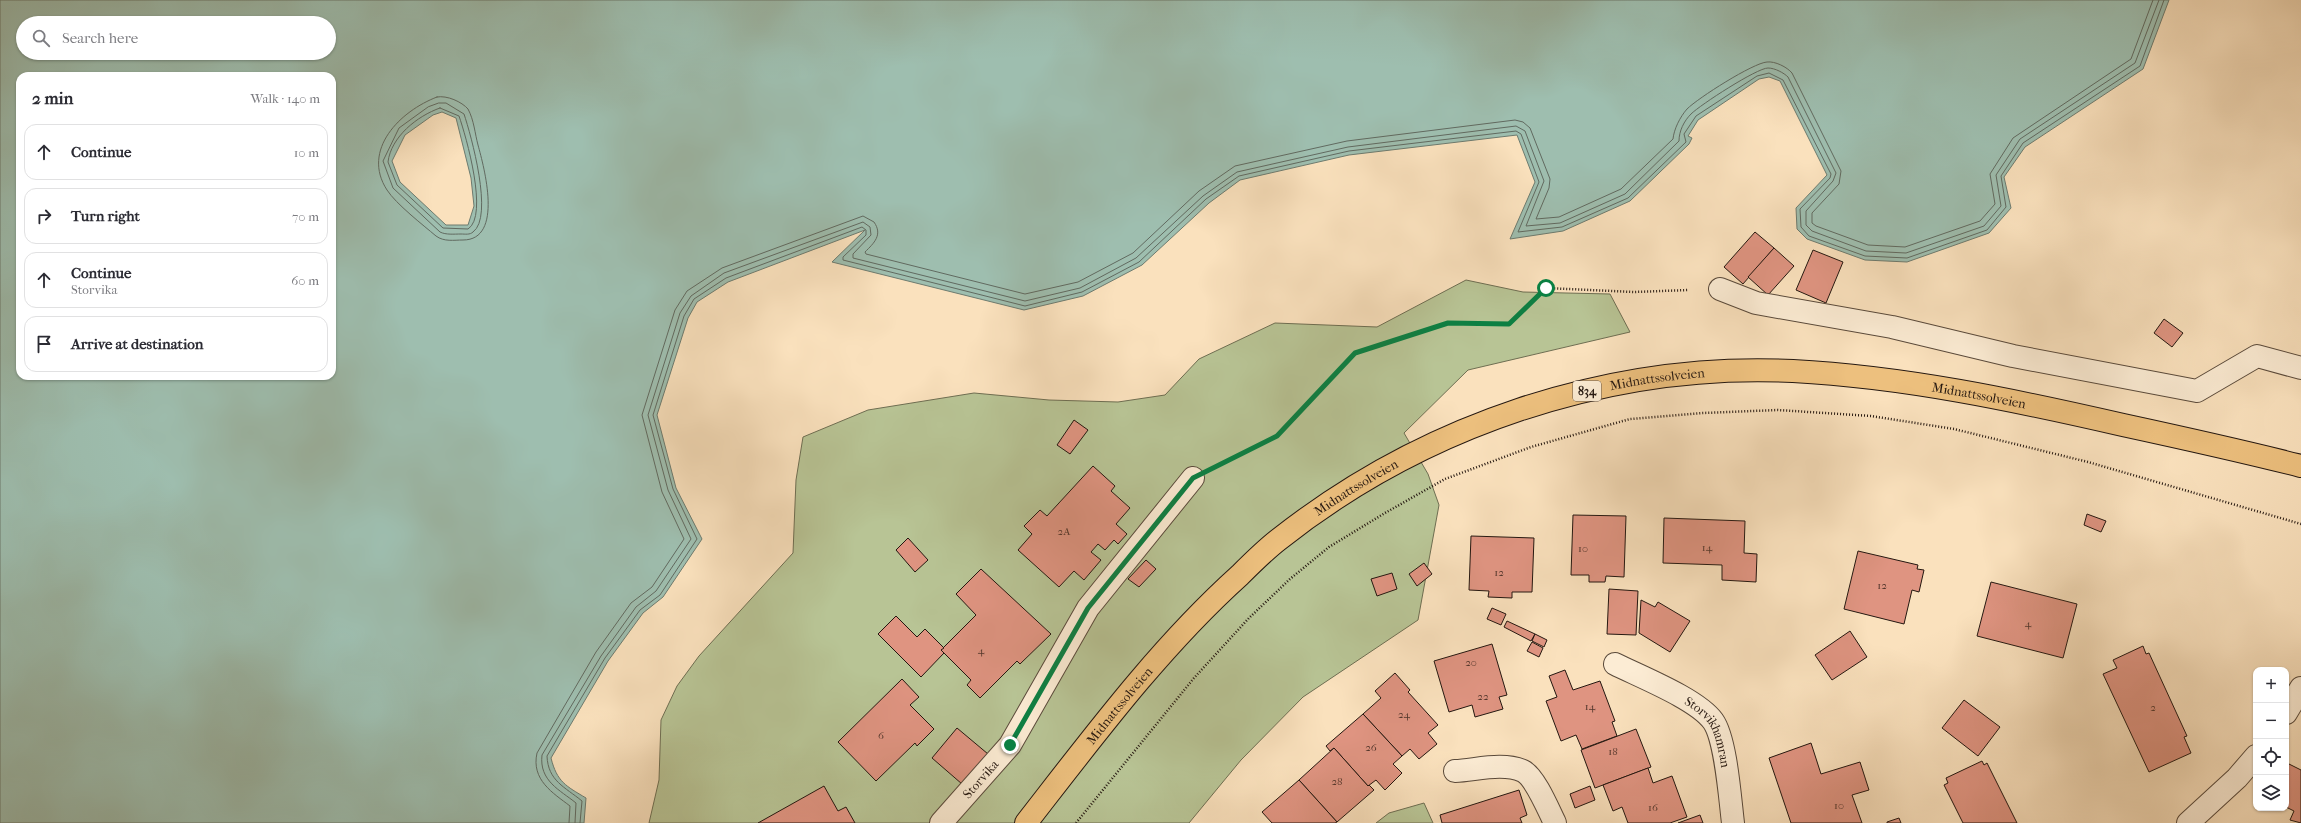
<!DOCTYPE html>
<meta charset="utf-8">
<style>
body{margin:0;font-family:"IM FELL French Canon",serif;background:#f2f2f3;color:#2b2b33}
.controls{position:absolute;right:12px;bottom:12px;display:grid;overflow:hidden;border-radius:8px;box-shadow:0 1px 3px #0004}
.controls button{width:36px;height:36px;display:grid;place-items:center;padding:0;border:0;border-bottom:1px solid #e1e1e2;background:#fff;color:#2b2b33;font:20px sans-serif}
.stop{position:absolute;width:12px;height:12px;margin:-9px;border:3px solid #0b8043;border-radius:50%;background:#fff}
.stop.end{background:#0b8043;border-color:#fff;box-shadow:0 1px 4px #0008}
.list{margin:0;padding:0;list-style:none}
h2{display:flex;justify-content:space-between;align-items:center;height:52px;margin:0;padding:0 16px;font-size:17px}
h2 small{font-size:13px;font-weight:400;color:#7c7c81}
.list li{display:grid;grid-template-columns:26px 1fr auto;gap:12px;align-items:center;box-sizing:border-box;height:56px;margin:0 8px 8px;padding:0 8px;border:1px solid #e1e1e2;border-radius:12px}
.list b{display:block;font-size:15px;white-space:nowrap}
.list p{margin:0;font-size:13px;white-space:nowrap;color:#7c7c81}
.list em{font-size:13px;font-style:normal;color:#7c7c81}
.icon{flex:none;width:22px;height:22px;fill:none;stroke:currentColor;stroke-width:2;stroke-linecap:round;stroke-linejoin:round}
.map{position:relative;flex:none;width:2301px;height:823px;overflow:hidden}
.search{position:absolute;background:#fff;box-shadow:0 1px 3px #0004;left:16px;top:16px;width:320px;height:44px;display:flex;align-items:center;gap:10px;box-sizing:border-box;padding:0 14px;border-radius:22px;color:#7c7c81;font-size:15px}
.panel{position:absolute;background:#fff;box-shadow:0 1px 3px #0004;left:16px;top:72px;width:320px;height:308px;border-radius:12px}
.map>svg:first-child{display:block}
.green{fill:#b8c495;stroke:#6e6e52}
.water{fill:#9ebeaf;stroke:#6d7b6f;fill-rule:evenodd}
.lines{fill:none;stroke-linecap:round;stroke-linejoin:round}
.shore{stroke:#616a60;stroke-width:1}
.building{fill:#df9481;stroke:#241710}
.street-casing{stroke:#5a4a3b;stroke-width:24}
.primary-casing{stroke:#241710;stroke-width:24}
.path{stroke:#241710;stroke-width:2.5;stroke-dasharray:1 2;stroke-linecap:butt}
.street{stroke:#fcecd4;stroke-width:22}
.primary{stroke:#edc07e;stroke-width:22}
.route{stroke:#0b8043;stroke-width:5}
.labels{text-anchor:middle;stroke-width:3;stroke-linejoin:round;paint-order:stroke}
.number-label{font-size:11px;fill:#53362c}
.shield{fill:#fcecd4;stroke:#65574b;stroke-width:1}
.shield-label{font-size:12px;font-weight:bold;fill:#241710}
.street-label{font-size:13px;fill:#241710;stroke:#fcecd4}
</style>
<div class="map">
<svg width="2301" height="823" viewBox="0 0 2301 823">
<rect width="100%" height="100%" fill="#fae1bd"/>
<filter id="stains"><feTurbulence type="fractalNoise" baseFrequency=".005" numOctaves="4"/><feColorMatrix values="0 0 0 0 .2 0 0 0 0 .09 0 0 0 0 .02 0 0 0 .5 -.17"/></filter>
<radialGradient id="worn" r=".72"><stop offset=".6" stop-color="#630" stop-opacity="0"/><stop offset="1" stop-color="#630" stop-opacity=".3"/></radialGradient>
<g class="green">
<polygon points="1466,280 1523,292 1610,294 1630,332 1468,370 1404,433 1428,474 1439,505 1418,620 1303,697 1241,760 1189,823 649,823 659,780 661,720 677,686 699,656 793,553 796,480 803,437 868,410 974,393 1049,400 1118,402 1165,395 1199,359 1275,323 1377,327"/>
<polygon points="1424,803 1433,823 1376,823 1389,813"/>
</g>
<path class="water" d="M0,0h2169l-26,69 -118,78 -21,30 7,31 -22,25 -82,29 -42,-2 -58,-21 -10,-10 -1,-21 31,-33 -47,-94 -11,-4 -10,2 -61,41 -10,16 4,2 -3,6 -59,57 -67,30 -53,8 25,-57 -18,-47 -168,20 -109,25 -31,23 -67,62 -59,31 -59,14 -192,-48 33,-32 -137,52 -31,20 -9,16 -31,97 19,73 26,51 -39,58 -20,16 -35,48 -57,97c6,24 15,28 35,40l-2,25h-584zM23,23h306v30h-306zM20,76h312v300h-312zM442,112l14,6 15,60 3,28 -6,19h-22l-46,-43 -8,-21 13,-26 28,-20z"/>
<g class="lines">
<g class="shore">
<path d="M437,97c10,-2 25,5 31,12 6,11 7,25 10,36 6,22 26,95 -15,95 -9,0 -19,2 -27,-4 -13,-11 -40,-32 -49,-46 -26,-40 13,-79 50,-93z"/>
<path d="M439,103h7l18,11c7,21 30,103 9,118 -3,3 -8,2 -12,2 -7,0 -15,1 -21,-2l-47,-44 -10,-27 16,-33 29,-21z"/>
<path d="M440,108l19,8c7,20 30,100 9,113l-25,-1 -46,-43 -9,-23c3,-25 29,-46 52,-54z"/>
<path d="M569,823l1,-17c-17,-13 -39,-26 -33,-53l59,-101 35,-49 21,-16 32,-48 -22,-47 -20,-77 33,-105 12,-19 35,-23 141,-52 11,6c9,13 0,21 -9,30l1,2 159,40 53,-12 55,-29 66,-62 36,-25 112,-25 168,-21 8,2 7,6 20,51 -1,9 -13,31 23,-2 62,-28 52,-50c1,-10 7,-22 14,-30 11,-11 66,-46 80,-47 8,-1 20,5 25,11l49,98 -2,13 -27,29v10l4,3 52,19 37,2 75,-26 15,-17 -5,-30 23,-36 118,-79 22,-59"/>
<path d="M575,823l1,-20c-16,-13 -37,-22 -34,-48l59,-99 35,-49 20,-16 35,-52 -23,-49 -20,-75 32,-102 11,-17 33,-23 139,-51 7,5 1,8 -18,19v4l172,43 55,-13 56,-30 67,-62 34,-24 111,-25 168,-21 9,5 19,50 -18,45 34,-3 65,-29 54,-53c0,-10 5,-20 12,-27 9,-9 66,-46 77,-46 7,0 16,5 20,9l48,96 -3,8 -27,30v14l6,6 54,20 40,2 78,-27 17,-20 -5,-31 24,-36 115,-76 24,-63"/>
<path d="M580,823l2,-22c-17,-14 -34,-20 -35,-45l58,-98 35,-48 20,-15 37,-56 -24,-50 -20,-74 31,-99 10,-17 32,-21 136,-51 4,3v5l-23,22v3l182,46 57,-14 57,-30 67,-63 33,-23 110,-25 167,-20 5,3 18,48 -21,50 44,-5 66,-29 58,-56 -2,-8 12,-18 61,-40 12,-3 14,7 48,94 -1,4 -30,31 1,18 8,9 56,20 42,2 80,-28 19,-23 -5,-31 22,-33 117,-77 24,-66"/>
</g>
</g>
<g class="building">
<polygon points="1755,232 1774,248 1743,284 1724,267"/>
<polygon points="1774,248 1794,266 1768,295 1748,277"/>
<polygon points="1813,250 1843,262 1826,303 1796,290"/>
<polygon points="2164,319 2183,333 2172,347 2154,333"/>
<polygon points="1074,420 1088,430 1070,454 1057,445"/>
<polygon points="1093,466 1115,486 1111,491 1130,508 1116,524 1127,534 1118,544 1114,540 1105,550 1098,544 1091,552 1101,560 1084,580 1074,571 1059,587 1018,550 1032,534 1024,526 1040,510 1047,516"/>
<polygon points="2087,514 2106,521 2101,532 2084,525"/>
<polygon points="1573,515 1626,516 1624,577 1606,576 1605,582 1589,582 1589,575 1571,575"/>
<polygon points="1664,518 1745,521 1744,553 1757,554 1756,582 1722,580 1722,565 1663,563"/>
<polygon points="1471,536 1534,538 1532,592 1512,592 1512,598 1488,597 1489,591 1469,590"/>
<polygon points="908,538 928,560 915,572 896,550"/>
<polygon points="1858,551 1918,565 1917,569 1924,570 1919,592 1912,590 1904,624 1844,609"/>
<polygon points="1146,560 1156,569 1139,587 1128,579"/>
<polygon points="1424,563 1432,574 1417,586 1409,574"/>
<polygon points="981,569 1051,634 1020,664 1017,661 980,698 967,685 971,680 941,650 976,615 956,594"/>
<polygon points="1392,573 1397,589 1377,596 1371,579"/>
<polygon points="1991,582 2077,604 2063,658 1977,636"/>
<polygon points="1609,589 1638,591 1636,635 1607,634"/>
<polygon points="1641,600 1655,607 1658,602 1690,621 1670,652 1639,633"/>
<polygon points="1492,608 1506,614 1501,625 1487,619"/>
<polygon points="896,616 917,637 925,629 944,648 941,650 944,653 921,677 878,634"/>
<polygon points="1507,621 1535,634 1531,641 1504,627"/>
<polygon points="1850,631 1867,657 1832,680 1815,655"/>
<polygon points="1535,634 1547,640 1544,647 1532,641"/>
<polygon points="1532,642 1543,648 1539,657 1527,651"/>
<polygon points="1492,644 1507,695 1499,697 1503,709 1475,717 1472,705 1449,712 1434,661"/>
<polygon points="2143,646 2146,654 2149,653 2187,736 2184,737 2191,753 2149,772 2103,674 2117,668 2113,660"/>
<polygon points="1565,670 1573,690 1600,681 1615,721 1612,722 1617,736 1582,749 1576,735 1561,741 1546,701 1557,697 1549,676"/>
<polygon points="1395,673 1410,690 1408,692 1438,725 1428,733 1437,744 1419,759 1410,749 1402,756 1363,714 1381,698 1375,691"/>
<polygon points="902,679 919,697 910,705 934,729 917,746 915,743 876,781 838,742"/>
<polygon points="1964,700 2000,727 1978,756 1942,728"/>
<polygon points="1363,714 1402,756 1393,764 1402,773 1385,790 1376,780 1368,786 1334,748 1330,751 1326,746"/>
<polygon points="957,728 988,754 962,784 932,758"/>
<polygon points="1636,729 1651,767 1595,788 1581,750"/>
<polygon points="1811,743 1821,774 1860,762 1869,790 1852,795 1862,823 1791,823 1769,758"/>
<polygon points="1334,748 1368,786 1369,785 1374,790 1337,822 1299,780"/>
<polygon points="1982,761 1984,765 1987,763 2017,823 1963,823 1944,785 1948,783 1946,778"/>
<polygon points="2287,763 2301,770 2301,823 2290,820 2294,811 2286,807"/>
<polygon points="1648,768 1653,783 1672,776 1687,817 1670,823 1628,823 1622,807 1613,811 1603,785"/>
<polygon points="1299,780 1337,822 1335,823 1272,823 1262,812"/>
<polygon points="824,786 838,811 846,807 855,823 758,823"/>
<polygon points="1590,786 1595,800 1575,808 1570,794"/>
<polygon points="1519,790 1527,815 1520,818 1522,823 1442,823 1440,815"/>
<polygon points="1700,815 1703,823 1678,823"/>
<polygon points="1899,818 1901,823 1887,823 1887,822"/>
</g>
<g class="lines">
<defs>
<g id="street">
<polyline points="1720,289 1756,303 1892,327 2013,356 2197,391 2257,356 2301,368"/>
<path id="s1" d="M1615,664c26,13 82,35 98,57 13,18 17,78 20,102"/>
<polyline points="2286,713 2301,688"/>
<path d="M1455,771c21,-1 48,-9 68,0 12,6 26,40 32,52"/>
<path id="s2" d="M941,823l69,-78 78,-137 105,-130"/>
<polyline points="2188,823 2237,778 2256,756"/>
</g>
<g id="primary">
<path id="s3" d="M1026,823c67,-86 133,-175 214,-248 12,-12 24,-24 38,-35 144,-114 330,-178 515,-169 112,6 221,29 330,54 60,13 119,26 178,41"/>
</g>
</defs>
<use href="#street" class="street-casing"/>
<use href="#primary" class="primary-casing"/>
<g class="path">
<polyline points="1220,464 1277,436 1355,353 1448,323 1509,324 1546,288 1634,292 1689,290"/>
<polyline points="1076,823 1194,678 1249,618 1290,579 1329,547 1385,513 1445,479 1531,447 1630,419 1703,413 1778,410 1871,416 1954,429 2088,462 2301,524"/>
</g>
<use href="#street" class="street"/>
<use href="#primary" class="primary"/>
</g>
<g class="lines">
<polyline class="route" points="1010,745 1088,608 1193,478 1277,436 1355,353 1448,323 1509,324 1546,288"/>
</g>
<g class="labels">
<g class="number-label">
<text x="1064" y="535">2A</text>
<text x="1707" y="551">14</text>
<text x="1583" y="552">10</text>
<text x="1499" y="576">12</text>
<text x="1882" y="589">12</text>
<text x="2028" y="627">4</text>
<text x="981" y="654">4</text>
<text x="1471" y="666">20</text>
<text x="1483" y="700">22</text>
<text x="1590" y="710">14</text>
<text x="2153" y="711">2</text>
<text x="1404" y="718">24</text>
<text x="881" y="739">6</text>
<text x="1371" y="751">26</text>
<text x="1613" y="755">18</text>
<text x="1337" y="785">28</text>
<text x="1839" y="809">10</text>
<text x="1653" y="811">16</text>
</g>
<rect class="shield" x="1573" y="381" width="28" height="20" rx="3"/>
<g class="shield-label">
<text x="1587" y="395">834</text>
</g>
<g class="street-label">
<text dy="5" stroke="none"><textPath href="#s3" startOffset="797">Midnattssolveien</textPath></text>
<text dy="5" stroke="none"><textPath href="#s3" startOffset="1121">Midnattssolveien</textPath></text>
<text dy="5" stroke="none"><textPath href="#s3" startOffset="474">Midnattssolveien</textPath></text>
<text dy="5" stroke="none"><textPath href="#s3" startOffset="150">Midnattssolveien</textPath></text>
<text dy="5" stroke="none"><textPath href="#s1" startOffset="121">Storvikhamran</textPath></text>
<text dy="5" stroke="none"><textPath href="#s2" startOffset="59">Storvika</textPath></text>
</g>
</g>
<rect width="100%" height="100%" filter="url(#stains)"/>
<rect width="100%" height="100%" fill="url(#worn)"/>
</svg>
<div class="controls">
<button>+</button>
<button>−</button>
<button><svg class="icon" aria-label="locate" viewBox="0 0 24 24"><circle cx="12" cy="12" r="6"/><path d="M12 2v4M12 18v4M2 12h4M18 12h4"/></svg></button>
<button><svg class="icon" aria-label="layers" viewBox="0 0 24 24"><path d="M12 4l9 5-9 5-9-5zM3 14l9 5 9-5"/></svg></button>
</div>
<div class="stop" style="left:1546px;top:288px"></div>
<div class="stop end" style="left:1010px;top:745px"></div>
<div class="search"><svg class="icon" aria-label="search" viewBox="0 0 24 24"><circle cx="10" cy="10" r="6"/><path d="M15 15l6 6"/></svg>Search here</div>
<section class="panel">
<h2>2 min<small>Walk · 140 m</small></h2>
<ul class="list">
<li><svg class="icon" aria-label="ahead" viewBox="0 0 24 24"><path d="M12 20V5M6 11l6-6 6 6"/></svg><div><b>Continue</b></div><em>10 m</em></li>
<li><svg class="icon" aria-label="right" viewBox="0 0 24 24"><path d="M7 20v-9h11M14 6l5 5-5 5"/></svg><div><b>Turn right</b></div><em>70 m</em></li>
<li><svg class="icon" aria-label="ahead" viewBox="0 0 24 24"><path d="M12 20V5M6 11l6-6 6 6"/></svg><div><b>Continue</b><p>Storvika</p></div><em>60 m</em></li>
<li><svg class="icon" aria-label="arrive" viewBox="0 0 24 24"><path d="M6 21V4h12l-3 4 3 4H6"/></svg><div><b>Arrive at destination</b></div></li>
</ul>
</section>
</div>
